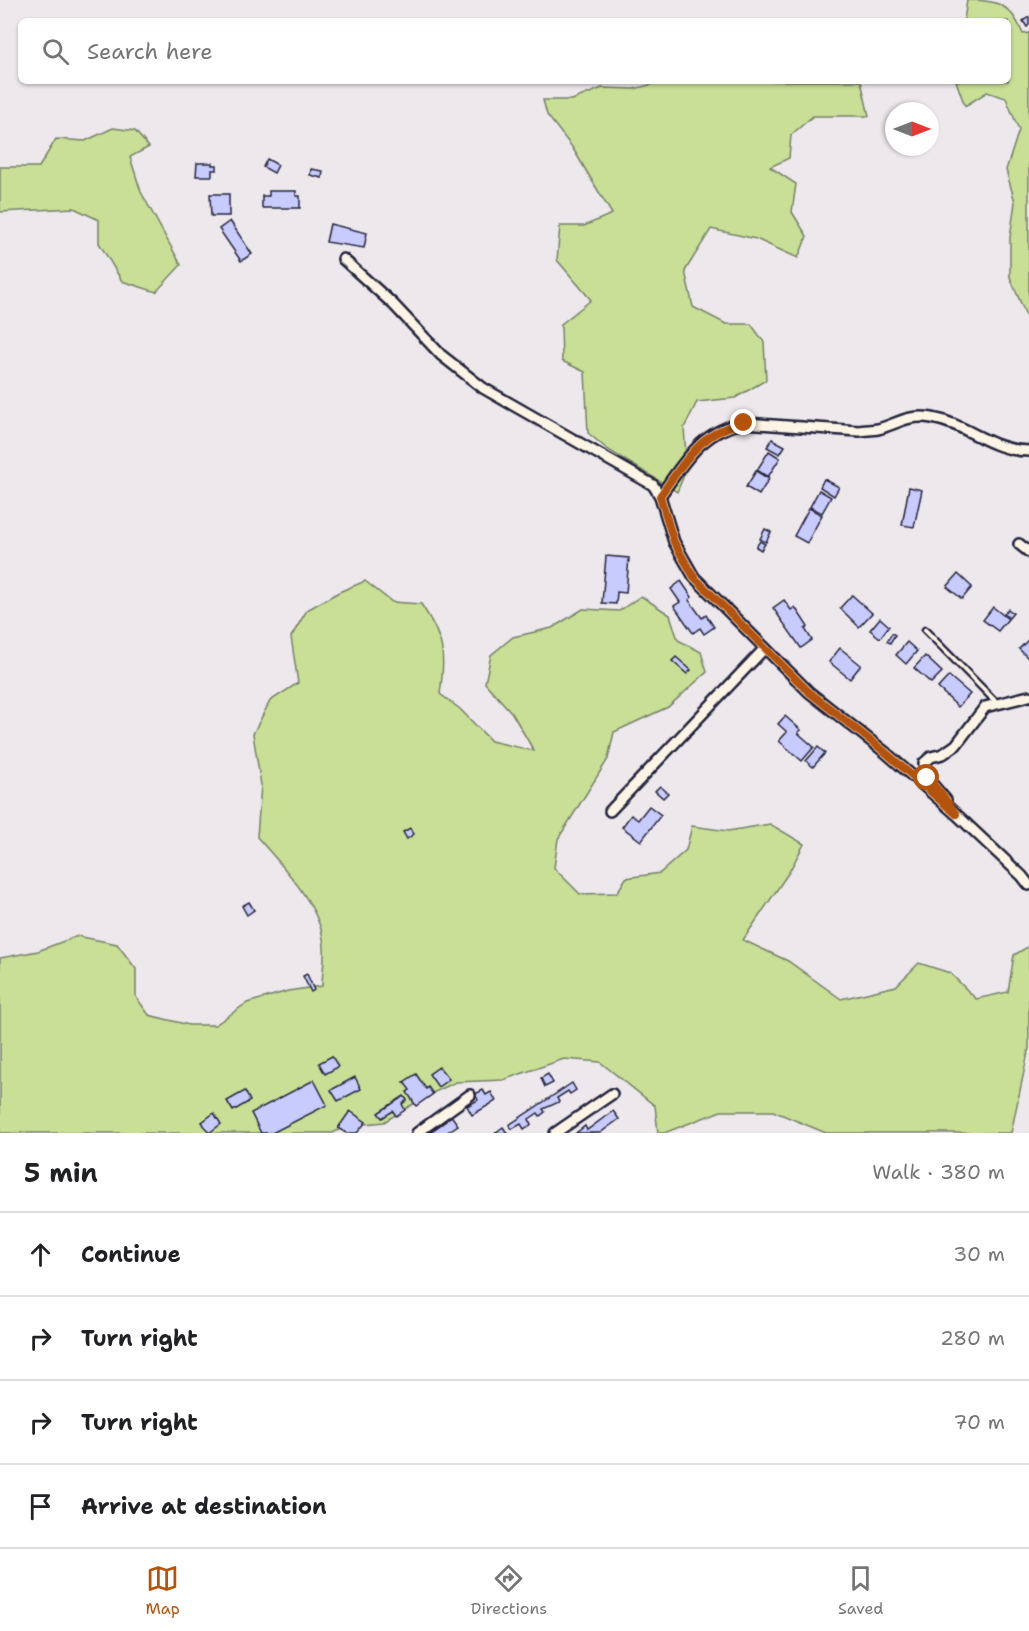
<!DOCTYPE html>
<meta charset="utf-8">
<style>
body{margin:0;font-family:"Shantell Sans",sans-serif;background:#f2f2f2;color:#202124}
.compass{position:absolute;left:885px;top:102px;width:54px;height:54px;border-radius:50%;background:#fff;box-shadow:0 2px 4px #0004;rotate:90deg}
.stop{position:absolute;width:18px;height:18px;margin:-14px;border:4px solid #b45309;border-radius:50%;background:#fff}
.stop.end{background:#b45309;border-color:#fff;box-shadow:0 2px 6px #0008}
.list{margin:0;padding:0;list-style:none}
h2{display:flex;justify-content:space-between;align-items:center;height:78px;margin:0;padding:0 24px;font-size:26px}
h2 small{font-size:20px;font-weight:400;color:#757577}
.list li{display:grid;grid-template-columns:39px 1fr auto;gap:18px;align-items:center;box-sizing:border-box;height:84px;padding:0 24px;border-top:2px solid #e0e0e0}
.list b{display:block;font-size:22px;white-space:nowrap}
.list em{font-size:20px;font-style:normal;color:#757577}
.icon{flex:none;width:33px;height:33px;fill:none;stroke:currentColor;stroke-width:2;stroke-linecap:round;stroke-linejoin:round}
.map{position:relative;flex:none;width:1029px;height:1133px;overflow:hidden}
.search{position:absolute;background:#fff;box-shadow:0 2px 4px #0004;left:18px;right:18px;top:18px;height:66px;display:flex;align-items:center;gap:15px;box-sizing:border-box;padding:0 21px;border-radius:9px;color:#757577;font-size:22px}
.sheet{height:414px;background:#fff}
nav{display:flex;justify-content:space-around;align-items:center;box-sizing:border-box;height:84px;border-top:2px solid #e0e0e0;background:#fff;font-size:16px;color:#757577}
nav a{display:grid;justify-items:center;gap:3px}
nav .on{color:#b45309}
.map>svg:first-child{display:block}
.green{fill:#c8df95;stroke:#758068;stroke-width:1.5}
.building{fill:#c7cbfd;stroke:#22223b;stroke-width:1.5}
.lines{fill:none;stroke-linecap:round;stroke-linejoin:round}
.service-casing{stroke:#22223b;stroke-width:9}
.minor-casing{stroke:#22223b;stroke-width:14}
.service{stroke:#fcf5e5;stroke-width:4.5}
.minor{stroke:#fcf5e5;stroke-width:9}
.route{stroke:#b45309;stroke-width:8}
</style>
<div class="map">
<svg width="1029" height="1133" viewBox="0 0 1029 1133">
<rect width="100%" height="100%" fill="#ece8ec"/>
<filter id="ink" filterUnits="userSpaceOnUse"><feTurbulence type="fractalNoise" baseFrequency=".0167" numOctaves="2"/><feDisplacementMap in="SourceGraphic" scale="12" xChannelSelector="R" yChannelSelector="G"/><feConvolveMatrix kernelMatrix="1 2 1 2 8 2 1 2 1" color-interpolation-filters="sRGB"/></filter>
<g filter="url(#ink)">
<g class="green">
<path d="M967,0c31,0 44,4 56,34l6,-1v290l-19,-46v-39l5,-36 -9,-32 13,-40 -13,-32 -19,-6 -22,14 -9,-25h52v-60h-44z"/>
<polygon points="665,81 861,81 869,116 813,116 791,135 789,158 770,167 796,184 792,212 807,236 798,258 756,239 711,229 685,271 693,307 726,324 751,324 764,342 766,380 735,398 697,402 684,428 687,468 677,492 607,449 588,433 585,372 562,361 561,324 591,300 557,260 560,226 584,226 612,214 572,147 547,115 543,100 572,100 602,88 634,89"/>
<polygon points="113,128 135,131 149,147 130,157 141,192 181,265 156,292 122,281 99,243 99,220 74,208 0,212 0,167 39,167 56,139 85,141"/>
<path d="M365,581l27,21 29,2c23,35 25,48 19,90l20,15 31,32 43,10 -22,-38 -27,-30 6,-28 22,-18 39,-9 31,-19 36,2 22,-15 29,19 8,25 23,12 6,20 -39,35 -54,25 -6,27 -50,80 -4,29 26,26 37,-1 9,-15 34,-5 26,-23 6,-24 36,5 42,-7 34,20 -15,28 -46,68 45,21 53,38 55,-13 23,-23 31,10 26,26 32,-7 6,-37 15,-9v102l-18,85h-185l-53,-22h-52l-57,22h-6l-3,-27 -55,-44 -36,-3 -61,21 -47,2 -30,14 -42,26 -38,4 -13,7h-333v-175l38,-7 39,-15 40,8 19,25v28l13,18 40,10h26l32,-22 41,-12 34,-5c0,-13 3,-26 2,-38 -1,-41 -42,-82 -67,-111l4,-52 -8,-51 17,-33 28,-18 -7,-46 16,-27 32,-18z"/>
</g>
<g class="building">
<polygon points="1029,17 1029,25 1027,27 1023,21"/>
<polygon points="267,159 278,165 274,173 263,167"/>
<polygon points="197,163 212,163 212,165 217,165 217,170 212,170 212,176 196,176"/>
<polygon points="311,169 323,171 322,178 310,175"/>
<polygon points="269,191 296,191 296,196 300,196 300,208 262,208 262,196 269,196"/>
<polygon points="210,194 229,194 229,216 211,216"/>
<polygon points="230,221 252,254 241,261 219,229"/>
<polygon points="330,224 367,233 364,248 326,242"/>
<polygon points="772,439 785,446 780,454 767,447"/>
<polygon points="769,451 780,458 768,477 757,470"/>
<polygon points="756,471 769,479 759,495 746,487"/>
<polygon points="824,479 839,487 834,496 820,487"/>
<polygon points="909,487 922,490 914,527 902,525"/>
<polygon points="819,490 831,497 822,513 810,507"/>
<polygon points="809,508 822,515 807,543 794,536"/>
<polygon points="765,529 771,532 766,542 760,539"/>
<polygon points="760,541 765,544 761,550 756,547"/>
<polygon points="606,556 629,558 626,593 617,592 616,604 602,603"/>
<polygon points="958,574 972,587 962,599 947,587"/>
<polygon points="681,581 692,597 689,600 702,618 706,615 714,627 704,634 700,628 693,633 674,606 680,602 671,589"/>
<polygon points="852,595 872,613 859,627 840,608"/>
<polygon points="784,600 791,610 795,607 808,627 805,629 812,640 801,648 773,608"/>
<polygon points="993,607 1008,619 998,631 983,620"/>
<polygon points="1008,609 1013,613 1009,618 1004,614"/>
<polygon points="880,618 889,626 880,638 870,630"/>
<polygon points="892,633 895,635 890,643 887,641"/>
<polygon points="1029,639 1029,659 1019,649"/>
<polygon points="907,642 917,651 906,664 896,655"/>
<polygon points="840,648 861,665 850,679 829,662"/>
<polygon points="925,656 942,672 931,683 914,668"/>
<polygon points="676,657 691,670 687,674 672,661"/>
<polygon points="949,676 970,694 958,707 938,688"/>
<polygon points="785,716 801,730 798,733 814,747 802,761 779,741 787,732 778,724"/>
<polygon points="818,747 825,753 813,767 806,761"/>
<polygon points="660,786 668,793 663,798 655,791"/>
<polygon points="649,806 661,815 641,841 622,827 631,815 638,820"/>
<polygon points="410,828 414,834 407,839 403,832"/>
<polygon points="249,902 254,910 247,915 242,906"/>
<polygon points="307,974 314,990 311,992 303,976"/>
<polygon points="332,1056 338,1067 325,1074 319,1063"/>
<polygon points="439,1067 449,1079 438,1087 429,1074"/>
<polygon points="416,1074 426,1089 428,1087 433,1094 416,1106 407,1092 410,1090 404,1082"/>
<polygon points="548,1074 553,1083 545,1087 541,1078"/>
<polygon points="355,1077 361,1089 338,1101 331,1090"/>
<polygon points="314,1080 327,1105 272,1133 261,1133 251,1113"/>
<polygon points="572,1083 576,1090 570,1094 568,1091 557,1098 559,1102 543,1109 545,1112 540,1116 538,1113 529,1119 531,1125 524,1129 521,1124 512,1129 509,1125"/>
<polygon points="483,1090 486,1095 491,1092 496,1101 472,1115 467,1106 478,1100 475,1094"/>
<polygon points="245,1091 250,1101 233,1111 227,1101"/>
<polygon points="404,1096 407,1100 402,1104 405,1110 396,1116 393,1111 382,1118 378,1113"/>
<polygon points="350,1111 366,1122 357,1133 346,1133 338,1128"/>
<polygon points="613,1111 619,1119 600,1133 576,1133 585,1126 587,1130"/>
<polygon points="214,1113 221,1124 209,1133 202,1122"/>
<polygon points="450,1114 458,1125 446,1133 429,1133 446,1121 444,1119"/>
<polygon points="503,1127 507,1133 495,1133"/>
</g>
<g class="lines">
<defs>
<polyline id="service" points="925,630 996,702 993,703"/>
<g id="minor">
<polyline points="343,259 393,304 441,355 483,388 653,485 660,496 674,542 694,577 809,692 885,752 956,814 1022,876 1029,885"/>
<path d="M660,496c24,-33 41,-66 84,-73l115,8c6,-1 13,-1 19,-2 21,-6 31,-15 54,-11 35,6 59,33 97,33"/>
<polyline points="1019,544 1029,552"/>
<polyline points="946,800 927,778 924,763 931,757 943,754 956,745 985,707 1029,696"/>
<polyline points="610,811 765,648"/>
<polyline points="417,1133 470,1095"/>
<polyline points="555,1133 612,1094"/>
</g>
</defs>
<use href="#service" class="service-casing"/>
<use href="#minor" class="minor-casing"/>
<use href="#service" class="service"/>
<use href="#minor" class="minor"/>
</g>
</g>
<g class="lines" filter="url(#ink)">
<path class="route" d="M744,423c-43,7 -60,40 -84,73l14,46 20,35 115,115 76,60 71,62 -15,-21 -14,-15"/>
</g>
</svg>
<svg class="compass" viewBox="-18 -18 36 36"><path d="M0-13l5 13h-10z" fill="#e53935"/><path d="M0 13l5-13h-10z" fill="#757577"/></svg>
<div class="stop" style="left:927px;top:778px"></div>
<div class="stop end" style="left:744px;top:423px"></div>
<div class="search"><svg class="icon" aria-label="search" viewBox="0 0 24 24"><circle cx="10" cy="10" r="6"/><path d="M15 15l6 6"/></svg>Search here</div>
</div>
<section class="sheet">
<h2>5 min<small>Walk · 380 m</small></h2>
<ul class="list">
<li><svg class="icon" aria-label="ahead" viewBox="0 0 24 24"><path d="M12 20V5M6 11l6-6 6 6"/></svg><div><b>Continue</b></div><em>30 m</em></li>
<li><svg class="icon" aria-label="right" viewBox="0 0 24 24"><path d="M7 20v-9h11M14 6l5 5-5 5"/></svg><div><b>Turn right</b></div><em>280 m</em></li>
<li><svg class="icon" aria-label="right" viewBox="0 0 24 24"><path d="M7 20v-9h11M14 6l5 5-5 5"/></svg><div><b>Turn right</b></div><em>70 m</em></li>
<li><svg class="icon" aria-label="arrive" viewBox="0 0 24 24"><path d="M6 21V4h12l-3 4 3 4H6"/></svg><div><b>Arrive at destination</b></div></li>
</ul>
</section>
<nav>
<a class="on"><svg class="icon" aria-label="map" viewBox="0 0 24 24"><path d="M3 6l6-2 6 2 6-2v14l-6 2-6-2-6 2zM9 4v14M15 6v14"/></svg>Map</a>
<a><svg class="icon" aria-label="directions" viewBox="0 0 24 24"><path d="M12 3l9 9-9 9-9-9zM9 14v-3h6M13 9l2 2-2 2"/></svg>Directions</a>
<a><svg class="icon" aria-label="saved" viewBox="0 0 24 24"><path d="M7 4h10v16l-5-4-5 4z"/></svg>Saved</a>
</nav>
